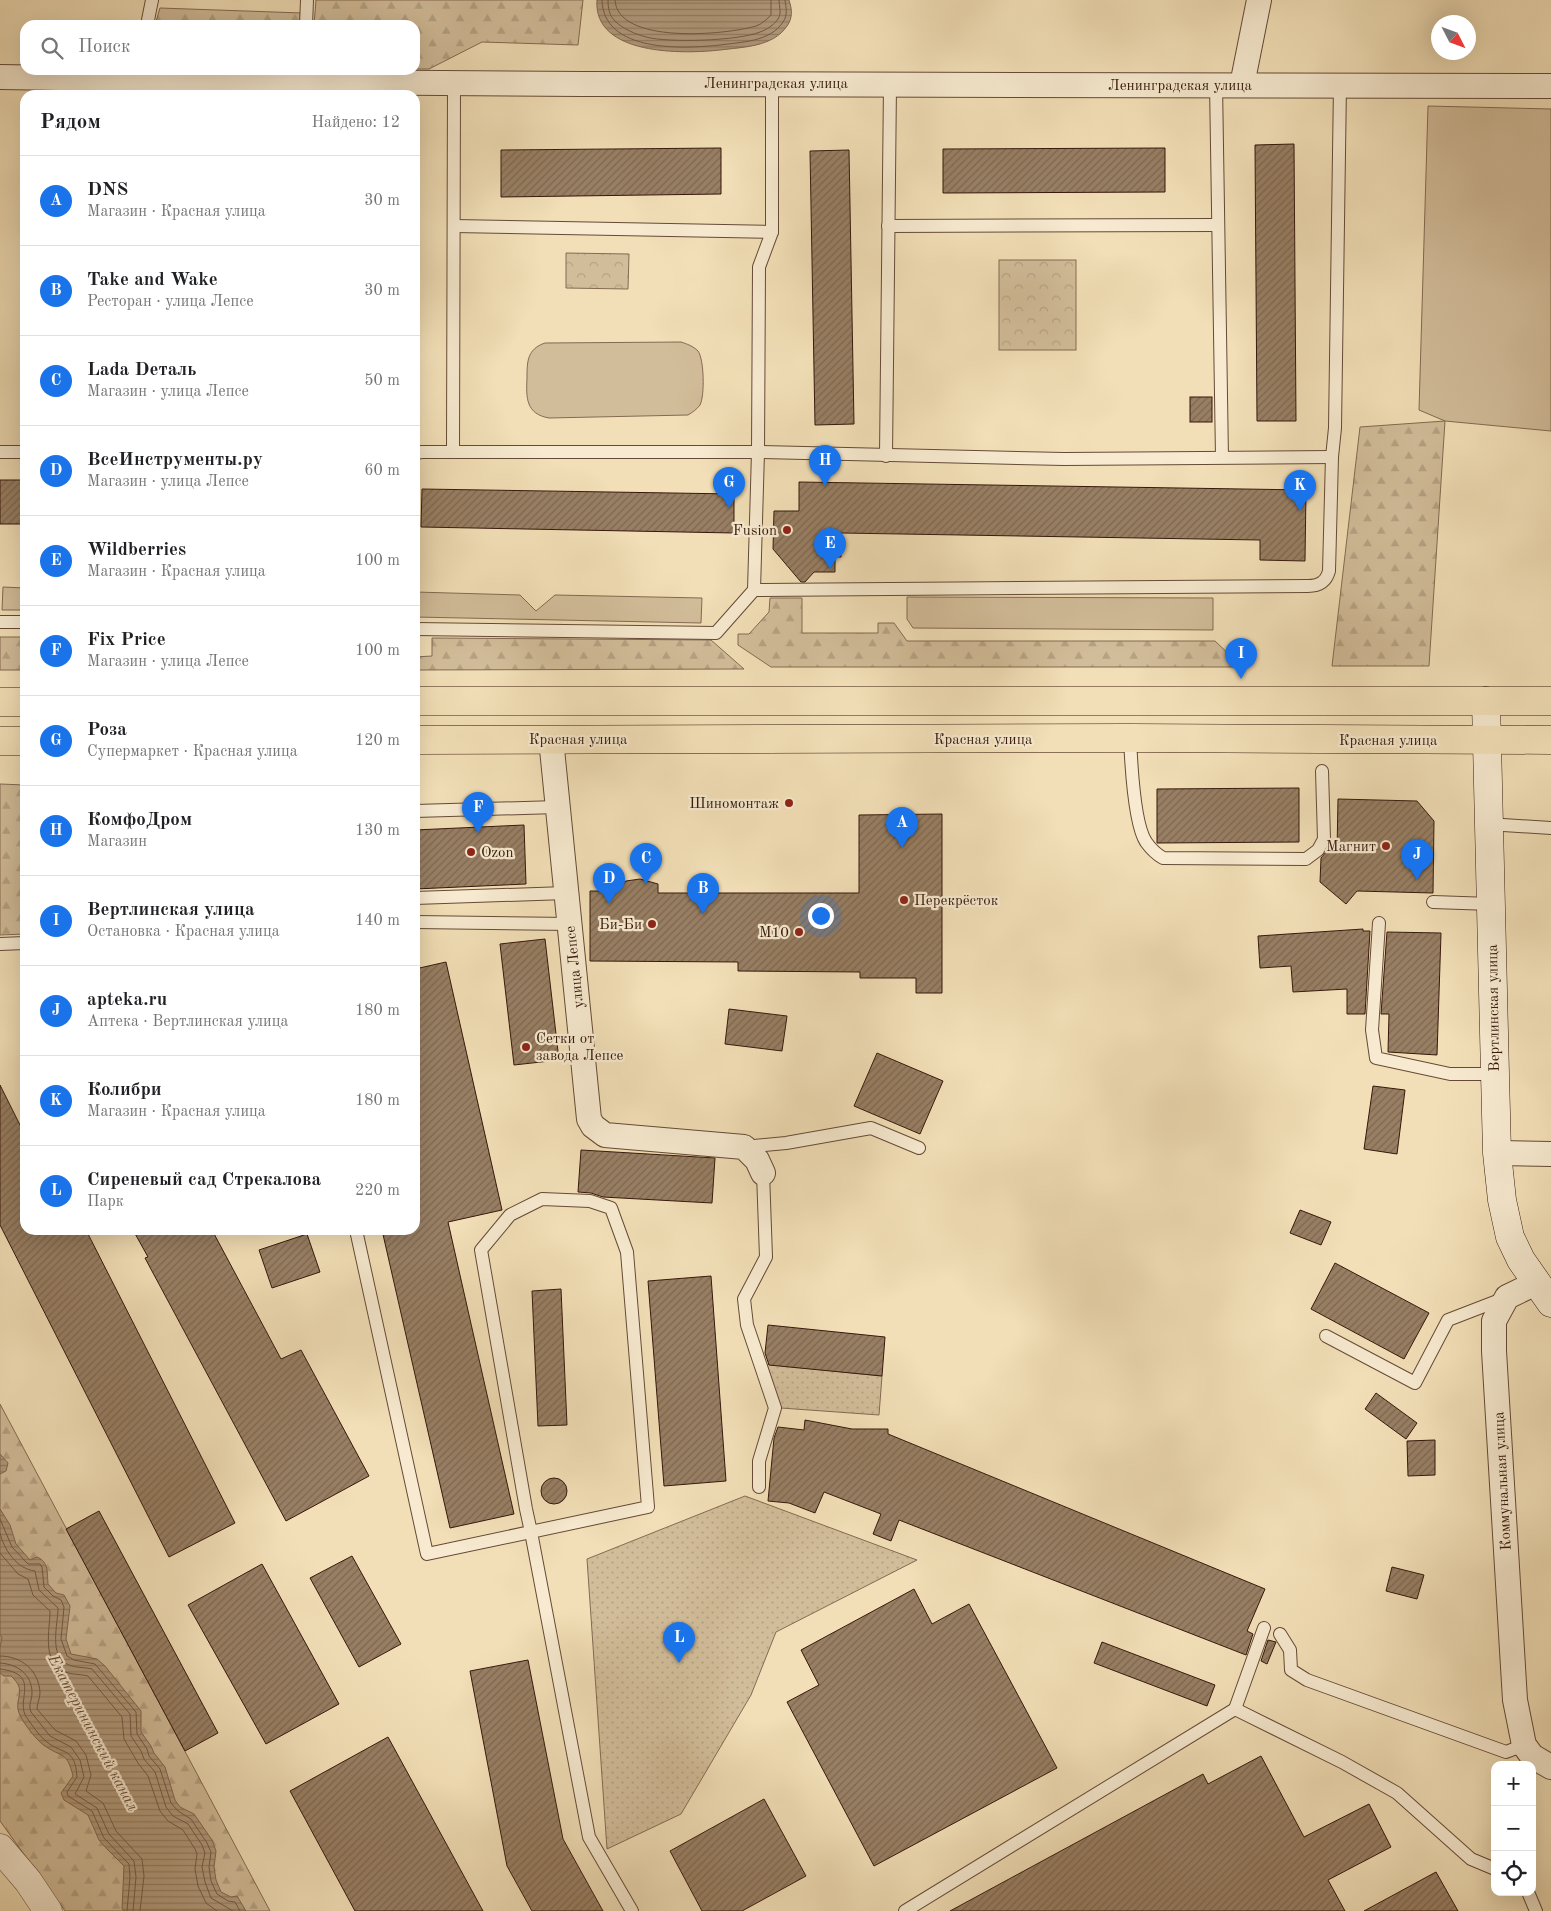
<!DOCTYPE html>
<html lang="ru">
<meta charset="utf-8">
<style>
body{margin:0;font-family:"Old Standard TT",serif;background:#f2f2f2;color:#202124}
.controls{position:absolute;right:15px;bottom:15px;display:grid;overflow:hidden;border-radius:10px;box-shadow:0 5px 20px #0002}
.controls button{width:45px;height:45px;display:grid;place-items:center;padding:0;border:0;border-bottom:1px solid #e0e0e0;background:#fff;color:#202124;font:25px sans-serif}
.compass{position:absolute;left:1431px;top:15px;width:45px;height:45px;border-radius:50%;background:#fff;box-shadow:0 5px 20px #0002;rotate:132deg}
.you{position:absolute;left:820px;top:915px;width:18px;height:18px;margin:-12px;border:4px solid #fff;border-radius:50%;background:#1a73e8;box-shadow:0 0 0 8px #1a73e833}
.badge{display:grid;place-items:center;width:32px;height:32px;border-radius:50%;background:#1a73e8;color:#fff;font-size:16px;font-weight:700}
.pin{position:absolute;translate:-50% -41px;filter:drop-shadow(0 1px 2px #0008)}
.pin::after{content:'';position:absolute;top:26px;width:18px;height:15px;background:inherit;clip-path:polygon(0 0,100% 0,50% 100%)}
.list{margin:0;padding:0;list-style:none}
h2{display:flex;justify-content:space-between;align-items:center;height:65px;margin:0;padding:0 20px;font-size:21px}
h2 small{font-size:16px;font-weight:400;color:#757577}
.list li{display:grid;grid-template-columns:32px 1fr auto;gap:15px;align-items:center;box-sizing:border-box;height:90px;padding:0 20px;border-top:1px solid #e0e0e0}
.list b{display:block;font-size:19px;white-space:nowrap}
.list p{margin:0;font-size:16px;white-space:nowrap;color:#757577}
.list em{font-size:16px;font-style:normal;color:#757577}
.icon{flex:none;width:28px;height:28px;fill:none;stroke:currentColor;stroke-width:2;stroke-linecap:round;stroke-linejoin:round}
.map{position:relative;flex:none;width:1551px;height:1911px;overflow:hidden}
.search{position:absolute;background:#fff;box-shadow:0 5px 20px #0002;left:20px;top:20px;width:400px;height:55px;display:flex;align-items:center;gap:12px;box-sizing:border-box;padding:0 18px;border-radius:15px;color:#757577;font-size:19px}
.panel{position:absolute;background:#fff;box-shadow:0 5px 20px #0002;left:20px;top:90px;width:400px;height:1145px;border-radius:15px}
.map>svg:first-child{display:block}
.grass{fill:#d2bd9a;stroke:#846a52}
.forest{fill:url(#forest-firs);stroke:#846a52}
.park{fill:url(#park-crowns);stroke:#846a52}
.garden{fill:url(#garden-dots);stroke:#846a52}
.water{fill:url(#water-rules);stroke:#80674f}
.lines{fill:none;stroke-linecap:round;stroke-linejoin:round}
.shore{stroke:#745a44;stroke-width:1}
.building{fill:url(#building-hatch);stroke:#36180b}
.service-casing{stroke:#654a36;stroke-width:14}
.minor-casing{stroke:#654a36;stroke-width:26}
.tertiary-casing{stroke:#654a36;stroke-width:29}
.secondary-casing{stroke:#36180b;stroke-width:29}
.trunk-casing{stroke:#36180b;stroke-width:29}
.service{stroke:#f7ead0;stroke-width:12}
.minor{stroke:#f7ead0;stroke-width:24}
.tertiary{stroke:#f7ead0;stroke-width:28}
.secondary{stroke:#f7ead0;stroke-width:28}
.trunk{stroke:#f2dfb7;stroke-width:28}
.poi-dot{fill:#8f2418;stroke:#f7ead0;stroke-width:2}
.labels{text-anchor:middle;stroke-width:4.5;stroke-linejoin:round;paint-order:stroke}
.street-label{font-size:15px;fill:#36180b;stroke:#f7ead0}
.poi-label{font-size:15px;fill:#36180b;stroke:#f7ead0;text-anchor:end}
.water-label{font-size:16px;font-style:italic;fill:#684c39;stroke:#f7ead0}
</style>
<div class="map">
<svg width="1551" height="1911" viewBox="0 0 1551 1911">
<defs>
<pattern id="forest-firs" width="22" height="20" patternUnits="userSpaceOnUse" patternTransform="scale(1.25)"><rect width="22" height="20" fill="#d2bd9a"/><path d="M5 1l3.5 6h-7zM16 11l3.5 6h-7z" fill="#b5a283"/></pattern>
<pattern id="park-crowns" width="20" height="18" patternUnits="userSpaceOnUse" patternTransform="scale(1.25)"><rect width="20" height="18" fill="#d2bd9a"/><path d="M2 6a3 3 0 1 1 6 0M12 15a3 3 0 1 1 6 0" fill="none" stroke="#b5a283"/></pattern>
<pattern id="garden-dots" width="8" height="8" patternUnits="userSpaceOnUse" patternTransform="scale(1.25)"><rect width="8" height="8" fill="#d2bd9a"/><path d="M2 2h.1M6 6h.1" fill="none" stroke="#b5a283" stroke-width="1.8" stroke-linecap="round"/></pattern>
<pattern id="water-rules" width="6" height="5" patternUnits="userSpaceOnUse" patternTransform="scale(1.25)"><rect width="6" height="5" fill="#b29b7d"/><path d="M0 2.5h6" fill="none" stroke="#927d65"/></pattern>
<pattern id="building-hatch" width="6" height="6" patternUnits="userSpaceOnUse" patternTransform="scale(1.25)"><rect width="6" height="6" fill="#987f64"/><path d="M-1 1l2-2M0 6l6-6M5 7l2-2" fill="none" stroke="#7d6751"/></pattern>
</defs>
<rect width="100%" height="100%" fill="#f2dfb7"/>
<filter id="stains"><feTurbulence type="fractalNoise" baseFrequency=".004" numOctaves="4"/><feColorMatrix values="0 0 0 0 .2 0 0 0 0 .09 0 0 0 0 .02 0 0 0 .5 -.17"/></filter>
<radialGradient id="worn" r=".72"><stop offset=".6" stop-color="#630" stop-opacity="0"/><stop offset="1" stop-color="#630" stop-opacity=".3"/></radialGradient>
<g class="grass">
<polygon points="1428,106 1551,109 1551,431 1445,421 1419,410"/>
<path d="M681,342c6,2 12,4 17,9 6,8 7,44 2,54 -3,4 -7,7 -12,10l-139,3c-23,-4 -23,-20 -22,-40 0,-16 0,-29 18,-35z"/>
<polygon points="3,587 25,588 25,610 2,610"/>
<polygon points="415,592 520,595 536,611 555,595 702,598 701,623 415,617"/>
<polygon points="907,597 1213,598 1213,630 913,628 907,619"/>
</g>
<g class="forest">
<polygon points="316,0 583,0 578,45 482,42 429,69 415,69 415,25 314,25"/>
<polygon points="160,8 302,13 300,25 155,25"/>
<polygon points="1445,421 1429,666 1332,666 1360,427"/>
<polygon points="770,598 802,598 802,633 878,633 878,623 894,623 907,641 1215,641 1234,659 1234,667 771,667 738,645 738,634 749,634 769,612"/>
<rect x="0" y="637" width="25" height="33"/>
<polygon points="432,638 711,640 744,669 415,670 415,657 432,656"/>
<polygon points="0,784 25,785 25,934 0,935"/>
<polygon points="0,1404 270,1911 65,1911 0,1821"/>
</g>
<g class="park">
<polygon points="566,253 629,254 628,289 566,288"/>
<rect x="999" y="260" width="77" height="90"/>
</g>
<g class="garden">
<polygon points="764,1364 882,1376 879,1415 781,1408"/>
<polygon points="745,1496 917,1560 776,1632 751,1695 681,1814 607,1849 587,1559"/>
</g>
<g class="water">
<path d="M597,0h192c3,9 4,18 -2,26 -14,21 -44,21 -67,24 -36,4 -127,6 -123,-50z"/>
<polygon points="0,1454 8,1463 6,1471 0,1474"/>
<path d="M0,1509l10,16 6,19 14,16 7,-3c12,5 10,16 11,27l8,9 8,2 6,11 -4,33 5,15 26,5 8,7 36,45v21l10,14 3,7 11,14 10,33 5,7 14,7 18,26 4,11 -2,16 2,13 5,12 10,5 6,-1 9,15h-122l-2,-2 2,-43 -17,-17 -8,-9 -11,-25 -24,-15 -3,-7 12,-17c-6,-25 -11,-18 -28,-30 -7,-4 -22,-23 -25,-31 -8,-16 9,-23 -9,-39h-7l-4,-3v-25l2,-11 -2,-2z"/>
</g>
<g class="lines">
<g class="shore">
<path d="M602,0c1,53 82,49 118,45 21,-3 50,-3 63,-23 5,-7 3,-14 2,-22"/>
<path d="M608,0c0,8 1,15 7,21 8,8 20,13 31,16 22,6 92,4 114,-5 6,-2 14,-7 18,-13 4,-6 1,-13 1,-19"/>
<path d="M615,0c2,45 111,35 141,26 6,-2 11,-7 15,-11v-15"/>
<polyline points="0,1519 12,1547 28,1564 40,1564 42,1567 44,1587 53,1596 61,1600 64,1607 61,1639 67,1656 74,1660 95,1664 136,1712 137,1734 147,1749 149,1756 160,1769 171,1803 178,1811 191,1819 207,1843 211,1852 209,1867 211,1881 217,1894 228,1901 235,1902 240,1911"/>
<path d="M0,1533c4,17 17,36 35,38l4,19 19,18c0,16 -10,49 11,57 7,3 15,2 23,4l38,45 1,22 10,15 3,8 11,13 11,35 7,9 15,8 14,21 3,8 -3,14 3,15 6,16 22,13"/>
<path d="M0,1553l18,21 10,5 5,16 17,16c0,19 -9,51 15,61 8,3 16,2 23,4l34,41 2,22 14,24 10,13 12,35 8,10 15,9 12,19 2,5 -2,15 3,17 8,17 11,8"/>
<path d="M0,1656c21,0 39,14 40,37 0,5 -3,11 -3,16l18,21 21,11 10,14 5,20 -5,16 17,12 13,28 26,28 2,17 -4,35"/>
<path d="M0,1663c17,1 32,11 32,30 0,7 -4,12 -1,19l19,24 21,11 9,13 4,17 -9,17 22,14 12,26 25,27 2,16 -3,34"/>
<path d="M0,1669c43,5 14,32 27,49 5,7 12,18 20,24 16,13 28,5 30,35l-10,15 1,4 24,15 12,27 25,26 1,13 -3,34"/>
</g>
</g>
<g class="building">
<polygon points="1294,144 1296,421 1257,421 1255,145"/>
<polygon points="721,148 721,194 501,197 501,150"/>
<polygon points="1165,148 1165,192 943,193 943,149"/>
<polygon points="849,150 854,424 815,425 810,151"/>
<rect x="1190" y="397" width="22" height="25"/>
<rect x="0" y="480" width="25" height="44"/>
<polygon points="799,482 1306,490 1305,561 1260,560 1260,540 841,533 841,557 835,557 835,572 814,572 805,582 801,582 773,549 774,511 799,511"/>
<polygon points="422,489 734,494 734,533 421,527"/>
<polygon points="1299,788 1299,842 1157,843 1157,789"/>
<polygon points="1338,799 1417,801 1434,821 1433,893 1357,891 1346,904 1320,882 1321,858 1326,852 1337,852"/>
<polygon points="942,814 942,993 916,993 916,978 860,978 860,972 738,971 738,962 590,961 590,891 611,891 626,881 640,879 658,884 658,893 859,893 859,815"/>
<polygon points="524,825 526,884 415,889 415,830"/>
<polygon points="1363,929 1363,931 1370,931 1365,1014 1347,1014 1347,989 1293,992 1291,966 1260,968 1258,936"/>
<polygon points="1387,932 1441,933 1437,1055 1388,1052 1389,1014 1381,1014"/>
<polygon points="545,939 559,1060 514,1065 500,944"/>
<polygon points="446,962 502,1210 448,1222 514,1514 450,1528 382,1230 415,1230 415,969"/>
<polygon points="729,1009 787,1016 782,1051 725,1044"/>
<polygon points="877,1053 943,1081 920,1134 854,1106"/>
<polygon points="0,1085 25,1135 25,1230 86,1230 235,1523 169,1557 0,1225"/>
<polygon points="1373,1086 1405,1090 1397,1154 1364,1149"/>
<polygon points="581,1150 715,1158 712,1203 603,1197 591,1193 578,1192"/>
<polygon points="1300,1210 1331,1222 1321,1245 1290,1233"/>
<polygon points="133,1230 212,1230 281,1359 301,1350 369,1476 286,1521 145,1258 148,1257"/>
<polygon points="307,1234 320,1272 272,1288 259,1250"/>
<polygon points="1335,1263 1429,1313 1404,1359 1311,1309"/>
<polygon points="711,1276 726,1481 664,1486 648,1281"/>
<polygon points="561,1289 567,1425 538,1426 532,1291"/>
<polygon points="768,1325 885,1337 882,1376 769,1365 765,1353"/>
<polygon points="1376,1393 1417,1423 1406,1439 1365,1409"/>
<polygon points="805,1420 852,1429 888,1429 888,1434 1265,1589 1247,1631 1253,1634 1246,1655 899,1520 891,1541 873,1534 881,1514 824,1492 815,1513 789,1503 768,1501 774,1438 778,1427 804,1430"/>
<polygon points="1435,1440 1435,1475 1408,1476 1407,1441"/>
<circle cx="554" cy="1491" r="13"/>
<polygon points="99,1511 218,1733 185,1751 66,1529"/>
<polygon points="352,1556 401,1644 359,1667 310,1578"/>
<polygon points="262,1564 339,1704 266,1744 188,1605"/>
<polygon points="1392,1567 1424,1575 1417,1599 1386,1591"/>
<polygon points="914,1589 932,1624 969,1604 1057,1768 874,1866 787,1702 819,1685 801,1650"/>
<polygon points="1268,1640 1276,1642 1267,1664 1261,1661"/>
<polygon points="1102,1642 1215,1685 1207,1706 1094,1663"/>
<polygon points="528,1660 563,1839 603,1911 532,1911 507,1866 470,1671"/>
<polygon points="388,1737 483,1911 355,1911 290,1791"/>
<polygon points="1261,1756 1304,1837 1369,1804 1391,1847 1328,1880 1345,1911 950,1911 1203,1774 1208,1784"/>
<polygon points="764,1799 806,1876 742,1911 702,1911 670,1851"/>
<polygon points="1436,1872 1458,1911 1364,1911"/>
</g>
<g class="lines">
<defs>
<g id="service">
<polyline points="147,25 152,0"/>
<polyline points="306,25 307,0"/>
<polyline points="1216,84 1222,457"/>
<polyline points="454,226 772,232"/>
<polyline points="888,226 1218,225"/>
<polyline points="0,452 25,452"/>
<polyline points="453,452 454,83"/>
<polyline points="415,453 422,452 758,452 1064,459 1332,457"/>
<polyline points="886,456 890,85"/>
<path d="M754,590l554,-4c11,0 18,-4 21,-15l3,-114 3,-29 5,-343"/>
<polyline points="0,622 25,622"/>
<polyline points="415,629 716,633 754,590 758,452 759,267 772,232 772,83"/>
<path d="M1130,738c1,23 4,86 16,104 5,7 10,12 17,16l143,1 12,-9 6,-11 -2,-68"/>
<polyline points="415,811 557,807"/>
<polyline points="1488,824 1551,828"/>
<polyline points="415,898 566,893"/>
<polyline points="1433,902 1491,904"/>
<polyline points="415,922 570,924"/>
<polyline points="1379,923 1372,1030 1376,1058 1450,1074 1495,1074"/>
<polyline points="0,944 25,943"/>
<polyline points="744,1147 786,1143 871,1128 919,1148"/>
<polyline points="356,1230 427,1554 648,1507 627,1252 611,1208 590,1201 542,1199 510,1215 481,1250 526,1509 531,1532 589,1837 632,1911"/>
<polyline points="1326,1336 1415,1383 1448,1320 1505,1298"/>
<polyline points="759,1487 759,1461 775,1408 747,1325 744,1299 766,1257 763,1173"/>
<polyline points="1264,1628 1235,1709 1342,1762 1397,1793 1471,1859 1495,1869"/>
<polyline points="1280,1634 1290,1650 1291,1670 1307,1680 1506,1752 1524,1745"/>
<polyline points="1528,1892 1536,1911"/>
<polyline points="905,1911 1235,1709"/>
</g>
<g id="minor">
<polyline points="0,77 304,82 583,84 1551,86"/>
<polyline points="1242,85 1259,0"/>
<polyline points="551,739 589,1119 593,1126 605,1135 744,1147 757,1160 763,1173"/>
<polyline points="1497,1153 1551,1154"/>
<polyline points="1536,1283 1507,1297 1494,1321 1494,1351 1515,1700 1524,1745 1532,1756 1551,1767"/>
</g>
<polyline id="tertiary" points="0,1848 28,1881 48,1911"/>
<polyline id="secondary" points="1486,701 1495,1074 1497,1153 1502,1200 1510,1237 1521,1260 1551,1303"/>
<g id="trunk">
<polyline points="415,701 1551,701"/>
<polyline points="0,702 25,702"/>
<polyline points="415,740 1130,738 1551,740"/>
<polyline points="0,741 25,741"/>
</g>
</defs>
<use href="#service" class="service-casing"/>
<use href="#minor" class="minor-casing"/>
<use href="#tertiary" class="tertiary-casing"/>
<use href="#secondary" class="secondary-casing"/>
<use href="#trunk" class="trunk-casing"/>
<use href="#service" class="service"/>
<use href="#minor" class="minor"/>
<use href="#tertiary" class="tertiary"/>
<use href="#secondary" class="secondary"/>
<use href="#trunk" class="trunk"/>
</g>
<g class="poi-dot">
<circle cx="787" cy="530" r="5"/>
<circle cx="789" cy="803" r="5"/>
<circle cx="1386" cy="846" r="5"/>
<circle cx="471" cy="852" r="5"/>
<circle cx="904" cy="900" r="5"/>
<circle cx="652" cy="924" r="5"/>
<circle cx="799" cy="932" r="5"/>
<circle cx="526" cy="1047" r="5"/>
</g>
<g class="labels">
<g class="street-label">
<text x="776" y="88">Ленинградская улица</text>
<text x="1180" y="90">Ленинградская улица</text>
<text x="578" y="744">Красная улица</text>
<text x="983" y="744">Красная улица</text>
<text x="1388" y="745">Красная улица</text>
<text transform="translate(574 967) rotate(-96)" y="5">улица Лепсе</text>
<text transform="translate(1493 1008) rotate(-91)" y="5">Вертлинская улица</text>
<text transform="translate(1502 1481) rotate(-93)" y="5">Коммунальная улица</text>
</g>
<g class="poi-label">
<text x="777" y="535">Fusion</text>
<text x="779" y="808">Шиномонтаж</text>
<text x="1376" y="851">Магнит</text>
<text x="481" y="857" text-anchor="start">Ozon</text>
<text x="914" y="905" text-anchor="start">Перекрёсток</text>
<text x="642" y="929">Би-Би</text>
<text x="789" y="937">М10</text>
<text x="536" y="1043" text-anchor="start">Сетки от<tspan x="536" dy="17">завода Лепсе</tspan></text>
</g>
<g class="water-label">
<text transform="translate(94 1732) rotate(62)" y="6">Екатерининский канал</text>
</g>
</g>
<rect width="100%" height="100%" filter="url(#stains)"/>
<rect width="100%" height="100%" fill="url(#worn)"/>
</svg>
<div class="controls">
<button>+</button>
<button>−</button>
<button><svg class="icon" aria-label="locate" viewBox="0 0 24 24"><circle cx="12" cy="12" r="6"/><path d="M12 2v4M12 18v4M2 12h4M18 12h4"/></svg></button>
</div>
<svg class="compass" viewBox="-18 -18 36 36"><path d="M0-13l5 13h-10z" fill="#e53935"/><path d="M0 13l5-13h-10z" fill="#757577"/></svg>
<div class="you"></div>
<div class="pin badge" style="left:902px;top:848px">A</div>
<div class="pin badge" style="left:703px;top:914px">B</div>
<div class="pin badge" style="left:646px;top:884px">C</div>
<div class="pin badge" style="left:609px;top:904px">D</div>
<div class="pin badge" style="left:830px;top:569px">E</div>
<div class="pin badge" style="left:478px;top:833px">F</div>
<div class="pin badge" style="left:729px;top:508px">G</div>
<div class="pin badge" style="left:825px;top:486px">H</div>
<div class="pin badge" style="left:1241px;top:679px">I</div>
<div class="pin badge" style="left:1417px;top:880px">J</div>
<div class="pin badge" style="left:1300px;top:511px">K</div>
<div class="pin badge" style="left:679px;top:1663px">L</div>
<div class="search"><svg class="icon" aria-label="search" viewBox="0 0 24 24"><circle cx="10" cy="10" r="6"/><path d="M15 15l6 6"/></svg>Поиск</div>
<section class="panel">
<h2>Рядом<small>Найдено: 12</small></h2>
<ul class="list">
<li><span class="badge">A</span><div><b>DNS</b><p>Магазин · Красная улица</p></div><em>30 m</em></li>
<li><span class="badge">B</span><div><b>Take and Wake</b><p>Ресторан · улица Лепсе</p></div><em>30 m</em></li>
<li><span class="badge">C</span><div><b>Lada Dеталь</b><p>Магазин · улица Лепсе</p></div><em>50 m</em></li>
<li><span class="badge">D</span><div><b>ВсеИнструменты.ру</b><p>Магазин · улица Лепсе</p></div><em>60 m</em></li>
<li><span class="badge">E</span><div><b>Wildberries</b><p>Магазин · Красная улица</p></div><em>100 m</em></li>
<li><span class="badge">F</span><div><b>Fix Price</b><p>Магазин · улица Лепсе</p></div><em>100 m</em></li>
<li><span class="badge">G</span><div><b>Роза</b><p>Супермаркет · Красная улица</p></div><em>120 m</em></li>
<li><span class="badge">H</span><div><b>КомфоДром</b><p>Магазин</p></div><em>130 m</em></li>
<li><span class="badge">I</span><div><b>Вертлинская улица</b><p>Остановка · Красная улица</p></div><em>140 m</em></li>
<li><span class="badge">J</span><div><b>apteka.ru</b><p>Аптека · Вертлинская улица</p></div><em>180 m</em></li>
<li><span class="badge">K</span><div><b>Колибри</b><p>Магазин · Красная улица</p></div><em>180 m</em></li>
<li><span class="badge">L</span><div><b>Сиреневый сад Стрекалова</b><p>Парк</p></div><em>220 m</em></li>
</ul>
</section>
</div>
